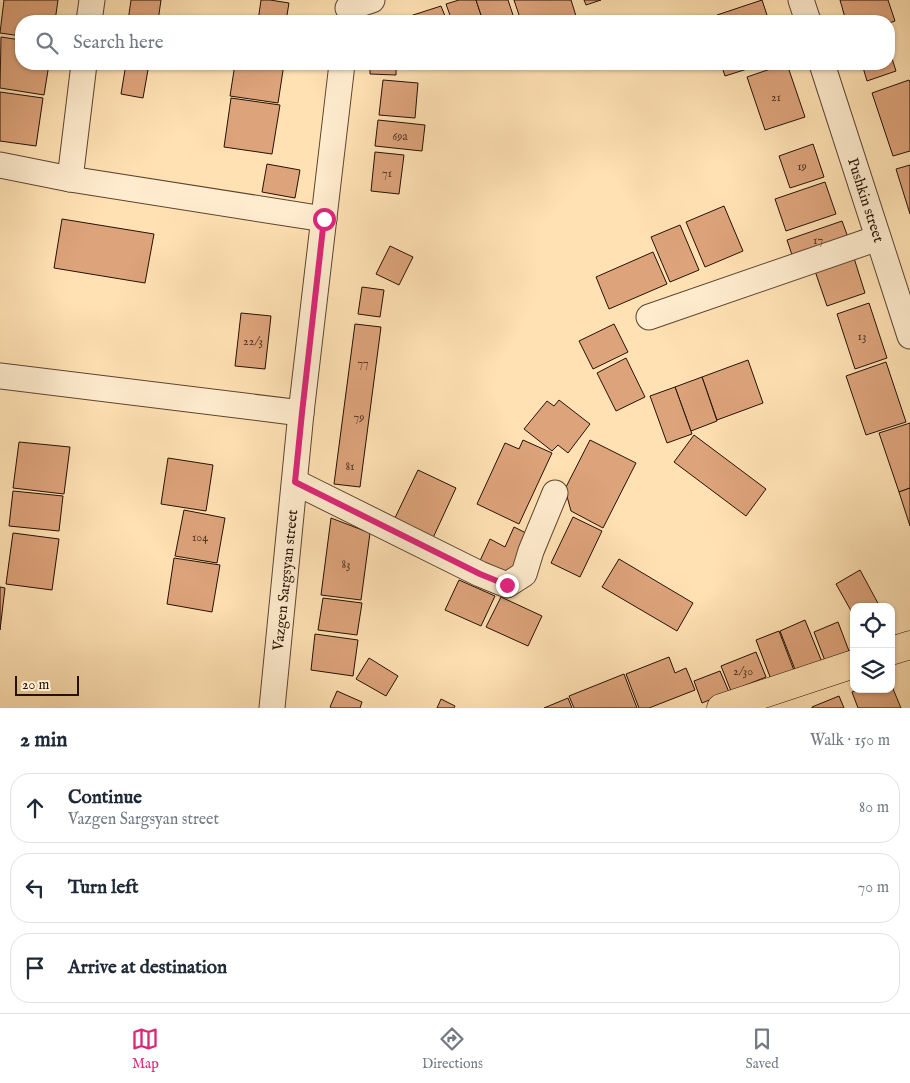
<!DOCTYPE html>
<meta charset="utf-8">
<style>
body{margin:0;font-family:"IM FELL English",serif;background:#f6f6f7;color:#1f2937}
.controls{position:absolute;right:15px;bottom:15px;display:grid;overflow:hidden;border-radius:10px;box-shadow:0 1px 4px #0004}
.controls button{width:45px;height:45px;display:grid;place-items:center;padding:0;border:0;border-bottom:1px solid #e0e1e3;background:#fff;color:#1f2937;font:25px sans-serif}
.scale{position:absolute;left:15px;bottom:12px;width:64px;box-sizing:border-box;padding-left:5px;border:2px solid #251105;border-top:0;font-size:14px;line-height:18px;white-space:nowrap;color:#251105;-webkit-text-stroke:4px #ffecce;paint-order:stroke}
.stop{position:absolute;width:15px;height:15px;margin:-11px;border:4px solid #db2777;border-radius:50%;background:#fff}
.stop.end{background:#db2777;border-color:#fff;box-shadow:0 1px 5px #0008}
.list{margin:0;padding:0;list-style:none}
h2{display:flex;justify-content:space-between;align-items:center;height:65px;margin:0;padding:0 20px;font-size:21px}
h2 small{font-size:16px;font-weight:400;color:#747a83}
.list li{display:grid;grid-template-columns:32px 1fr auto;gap:15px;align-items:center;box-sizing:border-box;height:70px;margin:0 10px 10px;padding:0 10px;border:1px solid #e0e1e3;border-radius:20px}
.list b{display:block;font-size:19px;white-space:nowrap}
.list p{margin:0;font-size:16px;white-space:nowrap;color:#747a83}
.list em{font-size:16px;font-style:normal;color:#747a83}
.icon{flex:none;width:28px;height:28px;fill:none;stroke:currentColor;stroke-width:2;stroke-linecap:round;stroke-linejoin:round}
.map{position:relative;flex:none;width:910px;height:708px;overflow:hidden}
.search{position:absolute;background:#fff;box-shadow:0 1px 4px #0004;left:15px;right:15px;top:15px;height:55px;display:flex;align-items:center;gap:12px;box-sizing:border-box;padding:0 18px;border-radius:20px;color:#747a83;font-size:19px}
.sheet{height:305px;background:#fff}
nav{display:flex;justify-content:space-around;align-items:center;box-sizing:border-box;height:70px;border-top:1px solid #e0e1e3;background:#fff;font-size:14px;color:#747a83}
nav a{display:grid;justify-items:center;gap:2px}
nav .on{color:#db2777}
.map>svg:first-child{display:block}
.building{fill:#dda37b;stroke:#251105}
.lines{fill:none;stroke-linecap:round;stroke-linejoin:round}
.minor-casing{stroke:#5c4530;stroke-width:27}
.major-casing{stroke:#251105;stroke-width:29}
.minor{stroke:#ffecce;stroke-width:25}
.major{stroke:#ffe1b3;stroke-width:28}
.route{stroke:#db2777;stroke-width:6}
.labels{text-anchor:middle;stroke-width:4;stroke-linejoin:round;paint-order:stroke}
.number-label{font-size:12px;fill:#533622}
.street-label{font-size:15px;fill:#251105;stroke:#ffecce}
</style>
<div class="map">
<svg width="910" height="708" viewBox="0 0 910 708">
<rect width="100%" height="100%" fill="#ffe1b3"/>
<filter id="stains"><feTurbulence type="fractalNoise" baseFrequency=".004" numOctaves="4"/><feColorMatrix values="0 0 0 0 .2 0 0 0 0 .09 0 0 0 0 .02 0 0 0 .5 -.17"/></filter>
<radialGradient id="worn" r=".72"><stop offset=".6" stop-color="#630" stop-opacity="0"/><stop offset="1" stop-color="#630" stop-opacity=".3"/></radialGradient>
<g class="building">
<polygon points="4,0 58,0 55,21 21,21 21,36 0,33"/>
<polygon points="131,0 161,0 158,21 128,21"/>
<polygon points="261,0 270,0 289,3 286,21 258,21"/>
<polygon points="459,0 476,0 483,21 452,21 446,4"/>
<polygon points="476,0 508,0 515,21 483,21"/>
<polygon points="514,0 571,0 576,16 559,21 521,21"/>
<polygon points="584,0 601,0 586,5"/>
<polygon points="762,0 769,21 720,21 717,15"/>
<polygon points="840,0 888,0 895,21 889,23 889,21 846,21"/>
<polygon points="441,6 447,21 408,21 407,17"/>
<polygon points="1,37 21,40 21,64 49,64 44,95 0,88"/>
<polygon points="889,49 896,71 867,81 862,64 889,64"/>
<polygon points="126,64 149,64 143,98 121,94"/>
<polygon points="235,64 284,64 278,103 230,96"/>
<polygon points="370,64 396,64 396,75 370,74"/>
<polygon points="721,64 763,64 725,76"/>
<polygon points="785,64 787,64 805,117 765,130 747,77"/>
<polygon points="383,80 418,83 415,118 379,115"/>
<polygon points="909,80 910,83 910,151 893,156 872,93"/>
<polygon points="0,92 43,98 36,146 0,141"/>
<polygon points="231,98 280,105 272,154 224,147"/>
<polygon points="378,120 425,125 422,151 375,146"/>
<polygon points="813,144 824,177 790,188 779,156"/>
<polygon points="375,152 404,155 399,194 371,191"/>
<polygon points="267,164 300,170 295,198 262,192"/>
<polygon points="910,165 910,214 896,169"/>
<polygon points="825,182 836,214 786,231 775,199"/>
<polygon points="724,206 743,251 705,267 686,222"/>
<polygon points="62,219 154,234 145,283 54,268"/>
<polygon points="842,221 849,240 793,258 787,240"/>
<polygon points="680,225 699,270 670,282 651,237"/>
<polygon points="390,246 413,257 399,285 376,274"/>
<polygon points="653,252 667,284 609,309 596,277"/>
<polygon points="854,258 865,293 827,306 815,271"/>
<polygon points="362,287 384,290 380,317 358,314"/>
<polygon points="869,303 887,358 855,369 837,314"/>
<polygon points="241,313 271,316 265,369 235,366"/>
<polygon points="355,324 381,327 360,487 334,484"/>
<polygon points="614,324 628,352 593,369 579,341"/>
<polygon points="626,358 645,397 616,411 597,373"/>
<polygon points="748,360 763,403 717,420 702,377"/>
<polygon points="886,362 906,422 866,435 846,376"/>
<polygon points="702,377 717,421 691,431 675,387"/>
<polygon points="675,387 692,434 667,443 650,396"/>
<polygon points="559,400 590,424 568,453 558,445 552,451 524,429 547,401 554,406"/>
<polygon points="910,423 910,488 899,492 879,433"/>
<polygon points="694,435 766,489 746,516 674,462"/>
<polygon points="523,440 552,453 519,524 477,504 505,443 519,449"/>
<polygon points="590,440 636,463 603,528 571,511 565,489"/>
<polygon points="19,442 70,447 64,494 13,488"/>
<polygon points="168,458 213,465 206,511 161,504"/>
<polygon points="418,470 456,488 432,540 393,522"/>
<polygon points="910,488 910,526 899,492"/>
<polygon points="13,491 63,496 59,531 9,526"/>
<polygon points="184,510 225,518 217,563 175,556"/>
<polygon points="573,517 602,531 580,577 551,563"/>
<polygon points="331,518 370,533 361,600 321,595"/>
<polygon points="514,527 530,535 509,580 478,565 490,539 505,547"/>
<polygon points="13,533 59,539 52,590 6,584"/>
<polygon points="174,558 220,565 212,612 167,604"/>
<polygon points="619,559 693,603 677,631 602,587"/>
<polygon points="860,570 880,607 854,607 854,616 836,584"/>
<polygon points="459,580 495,596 481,626 445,610"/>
<polygon points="0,587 5,588 0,630"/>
<polygon points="501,597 542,616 528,646 486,627"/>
<polygon points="323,598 362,603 357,635 318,630"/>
<polygon points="805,620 822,662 796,672 780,631"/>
<polygon points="838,622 849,651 825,661 814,632"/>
<polygon points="779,631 795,673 772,682 756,640"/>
<polygon points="315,634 358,640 353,676 311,670"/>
<polygon points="756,652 766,677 731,691 721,666"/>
<polygon points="669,657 675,673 686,668 695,690 649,708 639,708 626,674"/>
<polygon points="369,658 398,676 386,696 356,679"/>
<polygon points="720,671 729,692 702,703 694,681"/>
<polygon points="624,674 637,708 574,708 569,696"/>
<polygon points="891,684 901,708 858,708 852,692 859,689 891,689"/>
<polygon points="337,691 362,702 360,708 332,708 330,707"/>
<polygon points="839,696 844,708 812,708 812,707"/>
<polygon points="568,698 572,708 544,708"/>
<polygon points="441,699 455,706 454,708 437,708"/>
</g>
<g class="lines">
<defs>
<g id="minor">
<polyline points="801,0 808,21"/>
<polyline points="348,8 372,0"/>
<polyline points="89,21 92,0"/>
<polyline points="822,64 910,336"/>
<polyline points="0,165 70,179 324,219"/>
<polyline points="70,179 84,64"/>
<polyline points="649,317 878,238"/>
<polyline points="0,376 301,413"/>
<polyline points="295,482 480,574 507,585 524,574 531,551 555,493"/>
<polyline points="272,708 301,413 342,64"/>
</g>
<g id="major">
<polyline points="891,651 910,645"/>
<polyline points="721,708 854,664"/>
</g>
</defs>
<use href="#minor" class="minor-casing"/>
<use href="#major" class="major-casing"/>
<use href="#minor" class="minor"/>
<use href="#major" class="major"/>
</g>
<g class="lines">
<polyline class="route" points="324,219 302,413 295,482 480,574 507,585"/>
</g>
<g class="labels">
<g class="number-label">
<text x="776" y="101">21</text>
<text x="400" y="140">69a</text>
<text x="802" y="170">19</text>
<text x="387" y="177">71</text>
<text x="818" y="244">17</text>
<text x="862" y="340">13</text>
<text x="253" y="345">22/3</text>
<text x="363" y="367">77</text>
<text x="359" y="421">79</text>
<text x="350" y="470">81</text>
<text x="200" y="541">104</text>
<text x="346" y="568">83</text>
<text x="743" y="675">2/30</text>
</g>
<g class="street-label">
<text transform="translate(866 200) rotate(72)" y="5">Pushkin street</text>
<text transform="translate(285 580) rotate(-84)" y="5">Vazgen Sargsyan street</text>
</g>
</g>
<rect width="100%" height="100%" filter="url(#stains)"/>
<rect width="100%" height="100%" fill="url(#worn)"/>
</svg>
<div class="controls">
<button><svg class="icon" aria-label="locate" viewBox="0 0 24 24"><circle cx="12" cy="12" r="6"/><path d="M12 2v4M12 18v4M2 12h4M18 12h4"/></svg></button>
<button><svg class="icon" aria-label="layers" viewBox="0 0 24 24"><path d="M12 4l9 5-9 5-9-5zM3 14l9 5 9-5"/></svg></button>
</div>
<div class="scale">20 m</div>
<div class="stop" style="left:324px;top:219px"></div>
<div class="stop end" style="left:507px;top:585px"></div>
<div class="search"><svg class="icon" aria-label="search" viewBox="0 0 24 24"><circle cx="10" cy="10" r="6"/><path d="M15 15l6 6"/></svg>Search here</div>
</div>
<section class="sheet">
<h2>2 min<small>Walk · 150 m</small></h2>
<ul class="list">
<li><svg class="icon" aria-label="ahead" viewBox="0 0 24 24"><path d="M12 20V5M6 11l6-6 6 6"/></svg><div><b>Continue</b><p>Vazgen Sargsyan street</p></div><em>80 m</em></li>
<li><svg class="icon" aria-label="left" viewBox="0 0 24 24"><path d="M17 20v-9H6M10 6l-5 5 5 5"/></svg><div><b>Turn left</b></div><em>70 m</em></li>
<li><svg class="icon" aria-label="arrive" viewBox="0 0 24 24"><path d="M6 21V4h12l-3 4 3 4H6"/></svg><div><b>Arrive at destination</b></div></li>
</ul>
</section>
<nav>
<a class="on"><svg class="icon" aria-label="map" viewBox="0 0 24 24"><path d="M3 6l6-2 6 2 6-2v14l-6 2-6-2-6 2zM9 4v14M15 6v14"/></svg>Map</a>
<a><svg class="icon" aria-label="directions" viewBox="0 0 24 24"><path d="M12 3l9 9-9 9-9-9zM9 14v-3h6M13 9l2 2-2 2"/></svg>Directions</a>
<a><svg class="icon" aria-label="saved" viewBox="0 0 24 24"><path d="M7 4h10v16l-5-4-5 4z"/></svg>Saved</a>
</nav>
